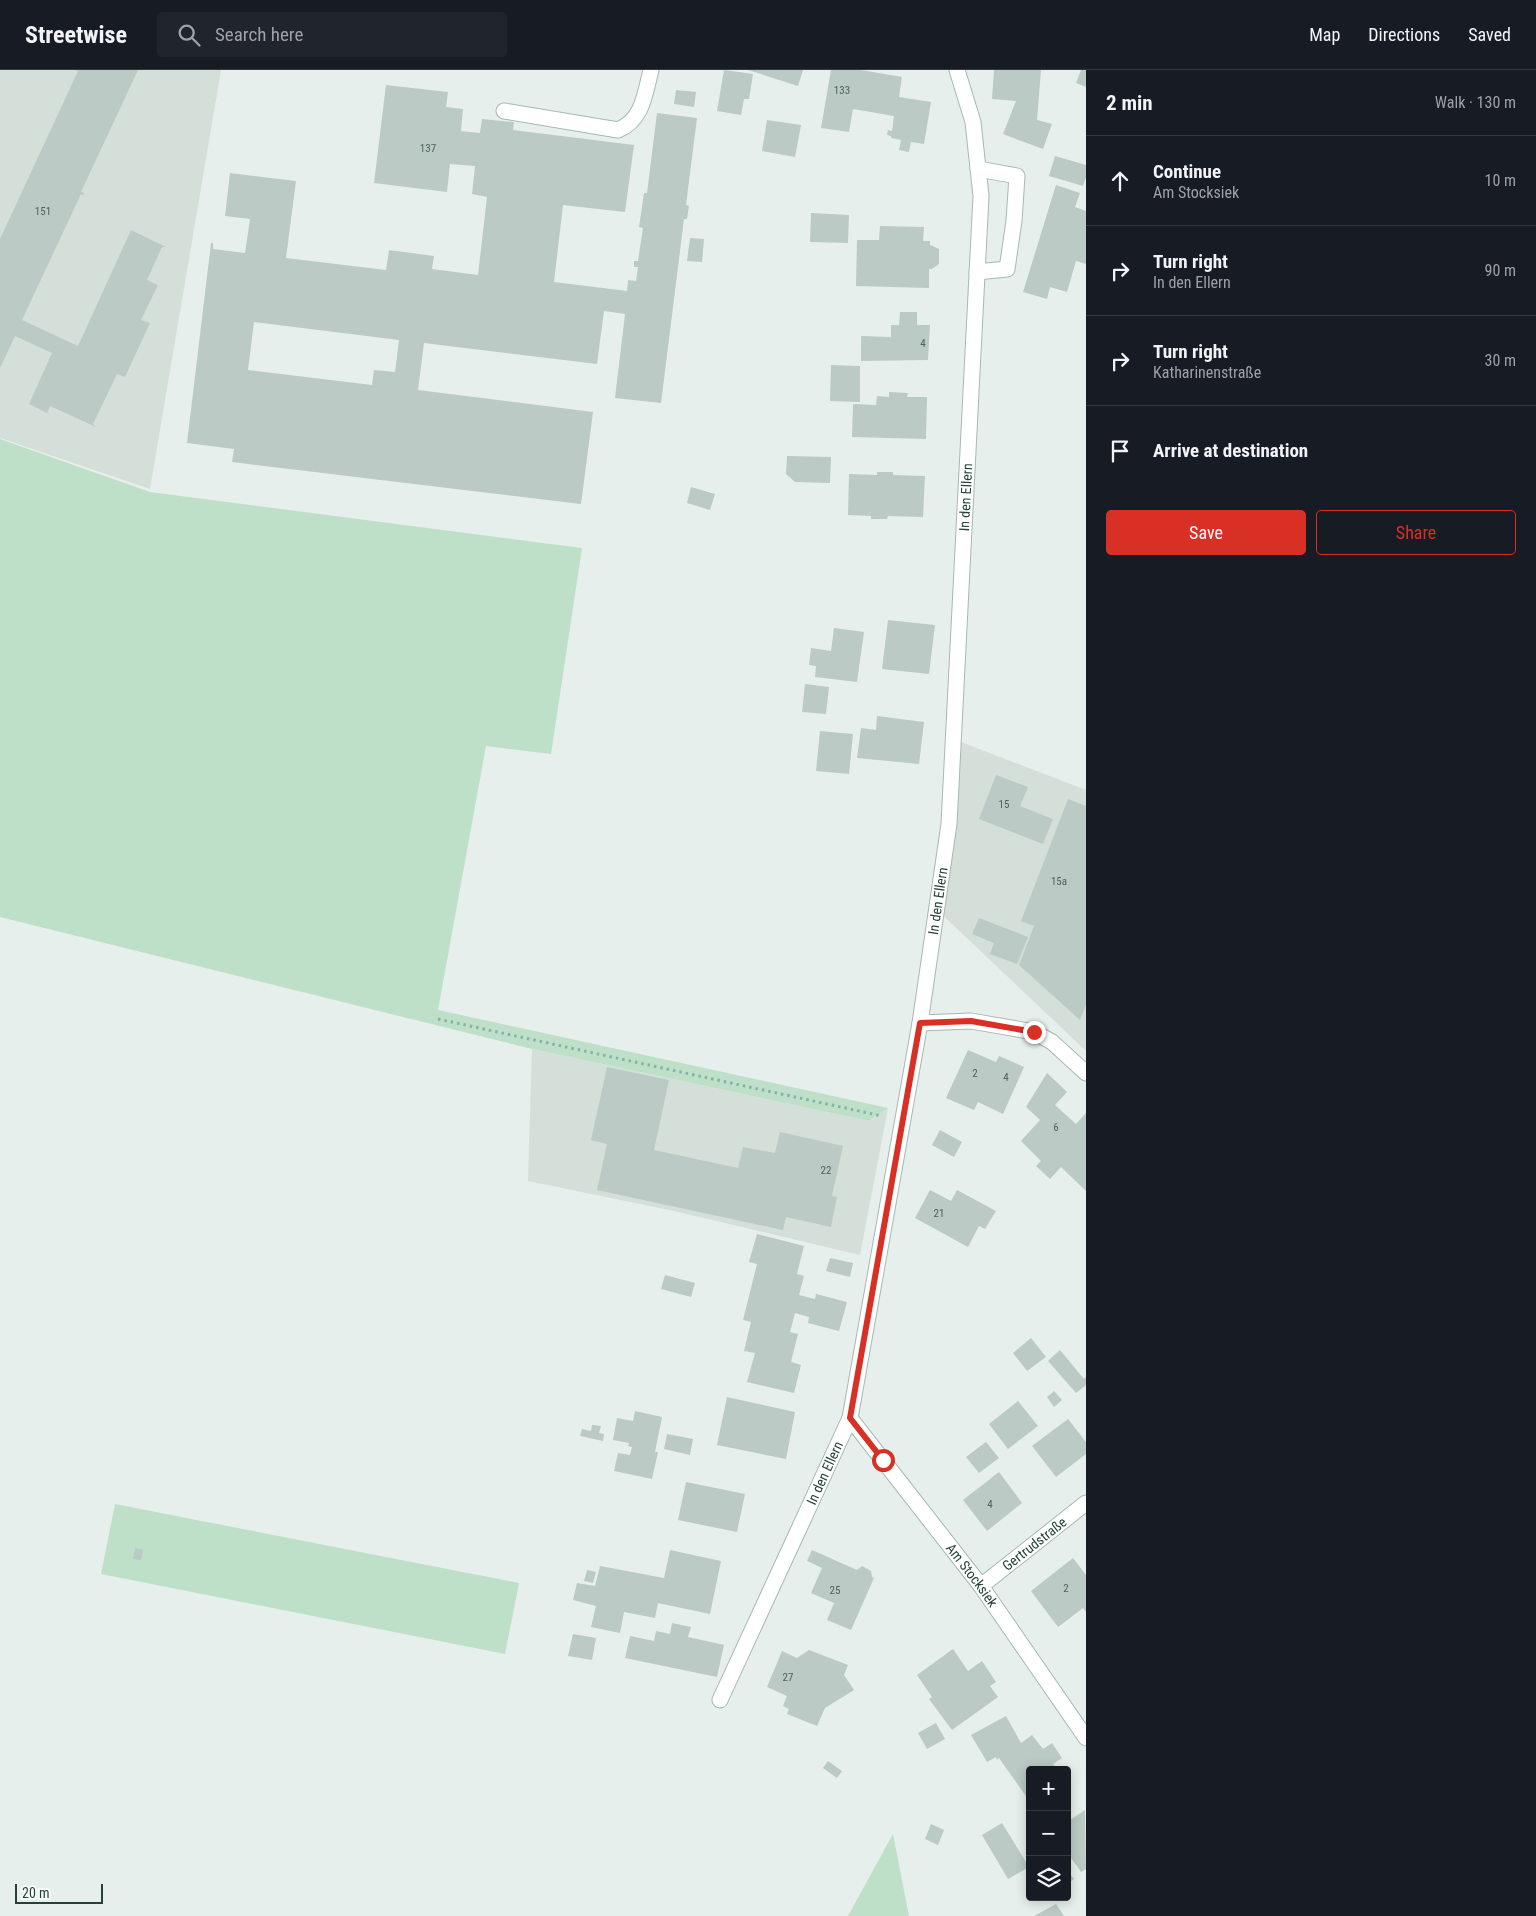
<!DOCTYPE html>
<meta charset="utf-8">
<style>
body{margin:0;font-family:"Roboto Condensed",sans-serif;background:#20242c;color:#f1f3f6}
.controls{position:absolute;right:15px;bottom:15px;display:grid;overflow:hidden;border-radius:5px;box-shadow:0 2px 12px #0003}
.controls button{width:45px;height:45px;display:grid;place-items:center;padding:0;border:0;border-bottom:1px solid #363941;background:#171b24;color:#f1f3f6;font:25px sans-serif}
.scale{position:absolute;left:15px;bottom:12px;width:88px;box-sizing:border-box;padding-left:5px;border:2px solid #24423a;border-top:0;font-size:14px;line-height:18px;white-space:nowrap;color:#24423a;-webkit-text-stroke:4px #f7fbf9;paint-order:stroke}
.stop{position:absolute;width:15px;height:15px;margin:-11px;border:4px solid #d93025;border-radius:50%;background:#fff}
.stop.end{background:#d93025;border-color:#fff;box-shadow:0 1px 5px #0008}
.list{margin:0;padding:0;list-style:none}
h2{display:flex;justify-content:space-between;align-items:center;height:65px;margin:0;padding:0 20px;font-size:21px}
h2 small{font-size:16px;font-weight:400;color:#9ea1a6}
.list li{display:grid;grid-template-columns:32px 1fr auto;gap:15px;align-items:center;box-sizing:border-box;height:90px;padding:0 20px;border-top:1px solid #363941}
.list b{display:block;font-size:19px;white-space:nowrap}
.list p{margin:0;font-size:16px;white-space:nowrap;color:#9ea1a6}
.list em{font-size:16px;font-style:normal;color:#9ea1a6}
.actions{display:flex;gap:10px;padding:15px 20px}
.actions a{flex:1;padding:11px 0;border:1px solid #d93025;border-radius:5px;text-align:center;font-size:18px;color:#d93025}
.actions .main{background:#d93025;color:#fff}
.icon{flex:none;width:28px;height:28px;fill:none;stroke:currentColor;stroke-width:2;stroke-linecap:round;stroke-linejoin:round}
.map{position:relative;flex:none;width:1086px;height:1846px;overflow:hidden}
header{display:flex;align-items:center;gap:30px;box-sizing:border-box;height:70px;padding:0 25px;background:#171b24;border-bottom:1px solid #363941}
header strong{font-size:24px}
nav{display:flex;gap:28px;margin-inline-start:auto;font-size:18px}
.search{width:350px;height:45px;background:#20242c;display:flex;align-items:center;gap:12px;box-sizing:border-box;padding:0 18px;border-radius:5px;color:#9ea1a6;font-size:19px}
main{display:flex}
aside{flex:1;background:#171b24}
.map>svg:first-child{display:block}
.built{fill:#d4dfda}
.green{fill:#bfe0c8}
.building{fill:#bbcac4;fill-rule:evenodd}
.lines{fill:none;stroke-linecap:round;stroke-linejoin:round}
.service-casing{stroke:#a8b8b2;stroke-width:17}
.minor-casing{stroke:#a8b8b2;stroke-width:17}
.path{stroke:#86b3a5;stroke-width:3;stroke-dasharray:2.5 4;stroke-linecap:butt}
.service{stroke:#fff;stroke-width:15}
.minor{stroke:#fff;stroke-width:15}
.route{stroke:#d93025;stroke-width:6}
.labels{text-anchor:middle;stroke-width:5;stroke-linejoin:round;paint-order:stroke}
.number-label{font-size:11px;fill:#4a645c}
.street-label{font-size:14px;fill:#24423a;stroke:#f7fbf9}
</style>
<header>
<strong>Streetwise</strong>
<div class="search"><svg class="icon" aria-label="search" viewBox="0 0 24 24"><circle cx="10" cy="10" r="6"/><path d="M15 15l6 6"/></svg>Search here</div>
<nav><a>Map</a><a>Directions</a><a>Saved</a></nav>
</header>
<main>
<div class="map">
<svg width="1086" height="1846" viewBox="0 0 1086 1846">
<rect width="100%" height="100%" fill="#e6efeb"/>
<g class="built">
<polygon points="0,0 221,0 150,419 0,368"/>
<polygon points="961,672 1086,720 1086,981 933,836 947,736"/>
<polygon points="532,979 869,1051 888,1038 860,1185 674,1141 528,1111"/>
</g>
<g class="green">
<polygon points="0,369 150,422 582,478 551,684 486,676 438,940 888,1038 869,1051 532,979 0,847"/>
<polygon points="115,1434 519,1513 505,1584 101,1504"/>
<polygon points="893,1764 909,1846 848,1846"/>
</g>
<g class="building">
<polygon points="75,0 138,0 81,122 84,123 83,125 81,124 22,250 78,276 131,160 166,177 162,177 147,210 158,215 141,250 150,253 125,307 117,304 93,354 96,357 50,336 47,343 29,334 52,283 15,266 0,298 0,169 78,1"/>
<polygon points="724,0 753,4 749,29 744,29 741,45 717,41"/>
<polygon points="748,0 803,0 798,16"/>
<polygon points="831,0 861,0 902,7 899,27 931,32 924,74 911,72 909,82 899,80 901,70 891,68 891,66 887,65 888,60 892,61 894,46 853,39 849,62 821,58"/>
<polygon points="994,0 1041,0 1037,50 1052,54 1043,79 1003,64 1016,31 992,29"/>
<polygon points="1081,0 1086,0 1086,17 1076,13"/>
<path d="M386,15l62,7 -2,15 17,2 -2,22 19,2 2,-14 32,3 -1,8 121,15 -9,67 -62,-7 -9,77 73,9 1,-11 8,1 2,-14h-4v-6h4l5,-33 -4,-1 5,-34h3l10,-80 40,5 -11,87 3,1 -2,13h-3l-23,184 -46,-5 10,-84 -21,-3 -7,53 -173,-21 -6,47 175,22 -12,92 -349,-42 2,-13 -47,-6 24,-200h2v6l32,4 5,-34 -25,-3 5,-43 66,8 -10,77 100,12 3,-20 45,6 -2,13 46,6 9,-78 -15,-3 3,-28 -25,-2 -3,28 -73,-9zM254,252l145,18 -4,32 -21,-2 -2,15 -124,-15z"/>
<polygon points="676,20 696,22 694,37 674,34"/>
<polygon points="767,50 801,55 795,87 762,81"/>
<polygon points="1055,86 1086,95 1086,107 1083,116 1049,106"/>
<polygon points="1056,115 1080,123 1075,137 1086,141 1086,194 1076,191 1067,222 1050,217 1047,229 1023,222"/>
<polygon points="811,143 849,145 848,173 810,172"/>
<polygon points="880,156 924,157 923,171 930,171 930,175 939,179 939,194 932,199 929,199 929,218 856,216 857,170 879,170"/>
<polygon points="690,168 704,169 702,192 687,191"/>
<polygon points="900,242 917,242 917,255 930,255 928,290 861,291 861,266 891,267 891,255 899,255"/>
<polygon points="831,295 860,296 860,332 830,331"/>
<polygon points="889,322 908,323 907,327 927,327 926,369 852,367 853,334 876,335 877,326 889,327"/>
<polygon points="787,386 831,387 830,413 795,412 786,404"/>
<polygon points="877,402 893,402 893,405 925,406 923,447 888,446 887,449 871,449 871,446 848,445 849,404 877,405"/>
<polygon points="691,417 715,424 710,440 687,433"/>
<polygon points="888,550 935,555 929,604 882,599"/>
<polygon points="834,558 864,562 857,612 815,607 816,596 809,595 811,578 831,581"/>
<polygon points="805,614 829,617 826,644 802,642"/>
<polygon points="877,646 924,652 919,694 857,688 861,658 876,660"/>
<polygon points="820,661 853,664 849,704 816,701"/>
<polygon points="996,705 1028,717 1020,736 1053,749 1043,774 979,749"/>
<polygon points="1068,729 1086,736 1086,935 1080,950 1019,895 1034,856 1021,851"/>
<polygon points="979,848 1028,867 1017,894 990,884 994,873 972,864"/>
<polygon points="968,980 996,992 999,986 1024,997 1003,1044 978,1032 974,1040 946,1028"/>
<polygon points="607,997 669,1010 654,1080 738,1098 743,1077 775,1083 780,1062 843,1076 832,1126 837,1127 831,1157 786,1147 783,1160 597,1120 607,1074 591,1070"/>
<polygon points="1047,1003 1067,1022 1055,1035 1076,1054 1086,1043 1086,1121 1061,1097 1050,1109 1036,1096 1041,1091 1021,1071 1040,1050 1026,1037"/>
<polygon points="940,1060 962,1072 954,1087 932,1075"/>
<polygon points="930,1120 951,1131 957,1120 996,1141 985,1159 979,1156 968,1177 915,1148"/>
<polygon points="757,1164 804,1176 797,1204 804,1206 799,1225 815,1229 816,1224 847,1232 839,1261 808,1253 809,1247 795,1243 790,1262 798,1264 791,1292 801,1295 794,1323 747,1312 755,1283 744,1281 751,1252 743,1250 757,1194 749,1192"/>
<polygon points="830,1188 853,1193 850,1207 826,1201"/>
<polygon points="665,1205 695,1213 691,1227 661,1219"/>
<polygon points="1031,1268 1046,1287 1027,1301 1013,1283"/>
<polygon points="1060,1280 1084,1309 1086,1307 1086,1315 1076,1323 1048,1291"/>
<polygon points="1054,1321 1062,1330 1054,1337 1047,1327"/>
<polygon points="727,1327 795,1342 786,1389 717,1375"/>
<polygon points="1018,1331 1038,1356 1008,1379 989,1354"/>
<polygon points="635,1341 662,1347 655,1382 658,1382 652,1409 614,1401 618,1383 630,1385 632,1377 628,1376 629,1373 613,1370 617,1348 633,1351"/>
<polygon points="1068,1349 1086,1372 1086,1384 1056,1407 1032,1376"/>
<polygon points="592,1355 601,1356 599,1363 604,1364 603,1371 580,1366 582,1359 591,1361"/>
<polygon points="667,1364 693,1369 690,1385 664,1379"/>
<polygon points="986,1372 999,1388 979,1403 966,1387"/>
<polygon points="999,1402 1022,1433 987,1461 963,1430"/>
<polygon points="686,1412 745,1424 737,1462 678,1450"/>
<polygon points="135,1478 143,1480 141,1490 133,1489"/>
<polygon points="670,1480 721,1491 710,1544 658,1533 655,1548 624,1542 620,1563 591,1557 596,1536 573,1530 577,1513 595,1516 600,1496 664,1508"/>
<polygon points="812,1480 857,1500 862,1496 871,1501 872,1507 874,1508 851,1560 827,1550 834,1533 811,1523 822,1498 807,1491"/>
<polygon points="1073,1488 1086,1505 1086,1542 1083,1538 1058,1557 1031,1521"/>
<polygon points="587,1500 596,1502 593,1513 584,1511"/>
<polygon points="672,1553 691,1557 688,1567 724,1575 717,1607 625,1588 630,1566 654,1571 656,1561 670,1564"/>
<polygon points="573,1564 596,1568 592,1590 568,1586"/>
<polygon points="953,1579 968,1601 982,1591 996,1612 990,1616 998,1627 952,1660 929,1629 932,1627 917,1605"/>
<polygon points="809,1580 848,1595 844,1605 854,1620 825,1638 817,1656 787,1644 789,1639 783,1636 787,1626 767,1617 782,1581 797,1588"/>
<polygon points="1006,1646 1021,1673 1032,1665 1043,1679 1052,1673 1062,1688 1053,1694 1057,1700 1030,1700 1030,1728 1028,1729 999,1688 997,1690 996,1687 987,1692 971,1665"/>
<polygon points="936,1653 945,1669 927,1679 918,1663"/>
<polygon points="828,1691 842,1701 837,1708 823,1698"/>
<polygon points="1085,1740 1086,1799 1081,1802 1067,1782 1067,1752"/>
<polygon points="1002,1753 1029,1797 1008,1809 982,1765"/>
<polygon points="931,1754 944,1760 938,1775 925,1769"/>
<polygon points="1067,1800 1074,1809 1067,1814"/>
<polygon points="1056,1834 1064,1846 1034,1846"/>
</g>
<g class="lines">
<defs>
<g id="service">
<path d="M504,41l114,19c25,-10 27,-37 33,-60"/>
<polyline points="977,202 1007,199 1014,151 1017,106 978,99"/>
</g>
<g id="minor">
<polyline points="920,953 971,951 1034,962 1052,972 1086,1003"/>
<path id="s1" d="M850,1348l131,168 105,152"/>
<path id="s2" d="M981,1516l105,-83"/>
<path id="s3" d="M720,1630l130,-282 70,-395 29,-199 32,-628 -8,-74 -16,-52"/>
</g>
</defs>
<use href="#service" class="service-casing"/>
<use href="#minor" class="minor-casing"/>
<polyline class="path" points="438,949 882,1046"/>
<use href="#service" class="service"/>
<use href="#minor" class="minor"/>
</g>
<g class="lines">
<polyline class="route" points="883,1390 850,1348 920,953 971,951 1034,962"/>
</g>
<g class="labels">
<g class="number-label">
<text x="842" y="24">133</text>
<text x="428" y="82">137</text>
<text x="43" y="145">151</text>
<text x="923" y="277">4</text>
<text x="1004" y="738">15</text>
<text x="1059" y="815">15a</text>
<text x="975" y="1007">2</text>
<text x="1006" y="1011">4</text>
<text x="1056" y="1061">6</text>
<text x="826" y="1104">22</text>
<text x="939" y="1147">21</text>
<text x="990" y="1438">4</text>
<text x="1066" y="1522">2</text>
<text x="835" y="1524">25</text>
<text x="788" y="1611">27</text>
</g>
<g class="street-label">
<text dy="5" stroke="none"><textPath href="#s3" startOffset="1240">In den Ellern</textPath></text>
<text dy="5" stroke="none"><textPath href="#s3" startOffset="835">In den Ellern</textPath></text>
<text dy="5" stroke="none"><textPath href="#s3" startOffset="250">In den Ellern</textPath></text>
<text dy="5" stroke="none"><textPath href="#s2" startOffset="68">Gertrudstraße</textPath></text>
<text dy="5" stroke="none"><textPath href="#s1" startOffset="199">Am Stocksiek</textPath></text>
</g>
</g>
</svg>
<div class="controls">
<button>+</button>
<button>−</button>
<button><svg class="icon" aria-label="layers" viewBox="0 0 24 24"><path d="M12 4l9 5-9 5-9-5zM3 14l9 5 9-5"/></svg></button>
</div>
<div class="scale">20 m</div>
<div class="stop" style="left:883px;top:1390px"></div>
<div class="stop end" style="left:1034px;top:962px"></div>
</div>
<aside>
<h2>2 min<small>Walk · 130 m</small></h2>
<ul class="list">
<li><svg class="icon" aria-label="ahead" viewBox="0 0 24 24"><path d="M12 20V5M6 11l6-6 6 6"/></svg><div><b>Continue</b><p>Am Stocksiek</p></div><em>10 m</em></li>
<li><svg class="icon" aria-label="right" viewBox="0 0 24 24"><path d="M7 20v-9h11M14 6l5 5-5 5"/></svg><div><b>Turn right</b><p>In den Ellern</p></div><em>90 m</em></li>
<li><svg class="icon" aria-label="right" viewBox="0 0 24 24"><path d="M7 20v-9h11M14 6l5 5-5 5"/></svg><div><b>Turn right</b><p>Katharinenstraße</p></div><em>30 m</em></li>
<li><svg class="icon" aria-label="arrive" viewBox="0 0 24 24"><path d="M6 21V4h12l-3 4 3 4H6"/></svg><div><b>Arrive at destination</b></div></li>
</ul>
<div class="actions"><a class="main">Save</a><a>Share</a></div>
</aside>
</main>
